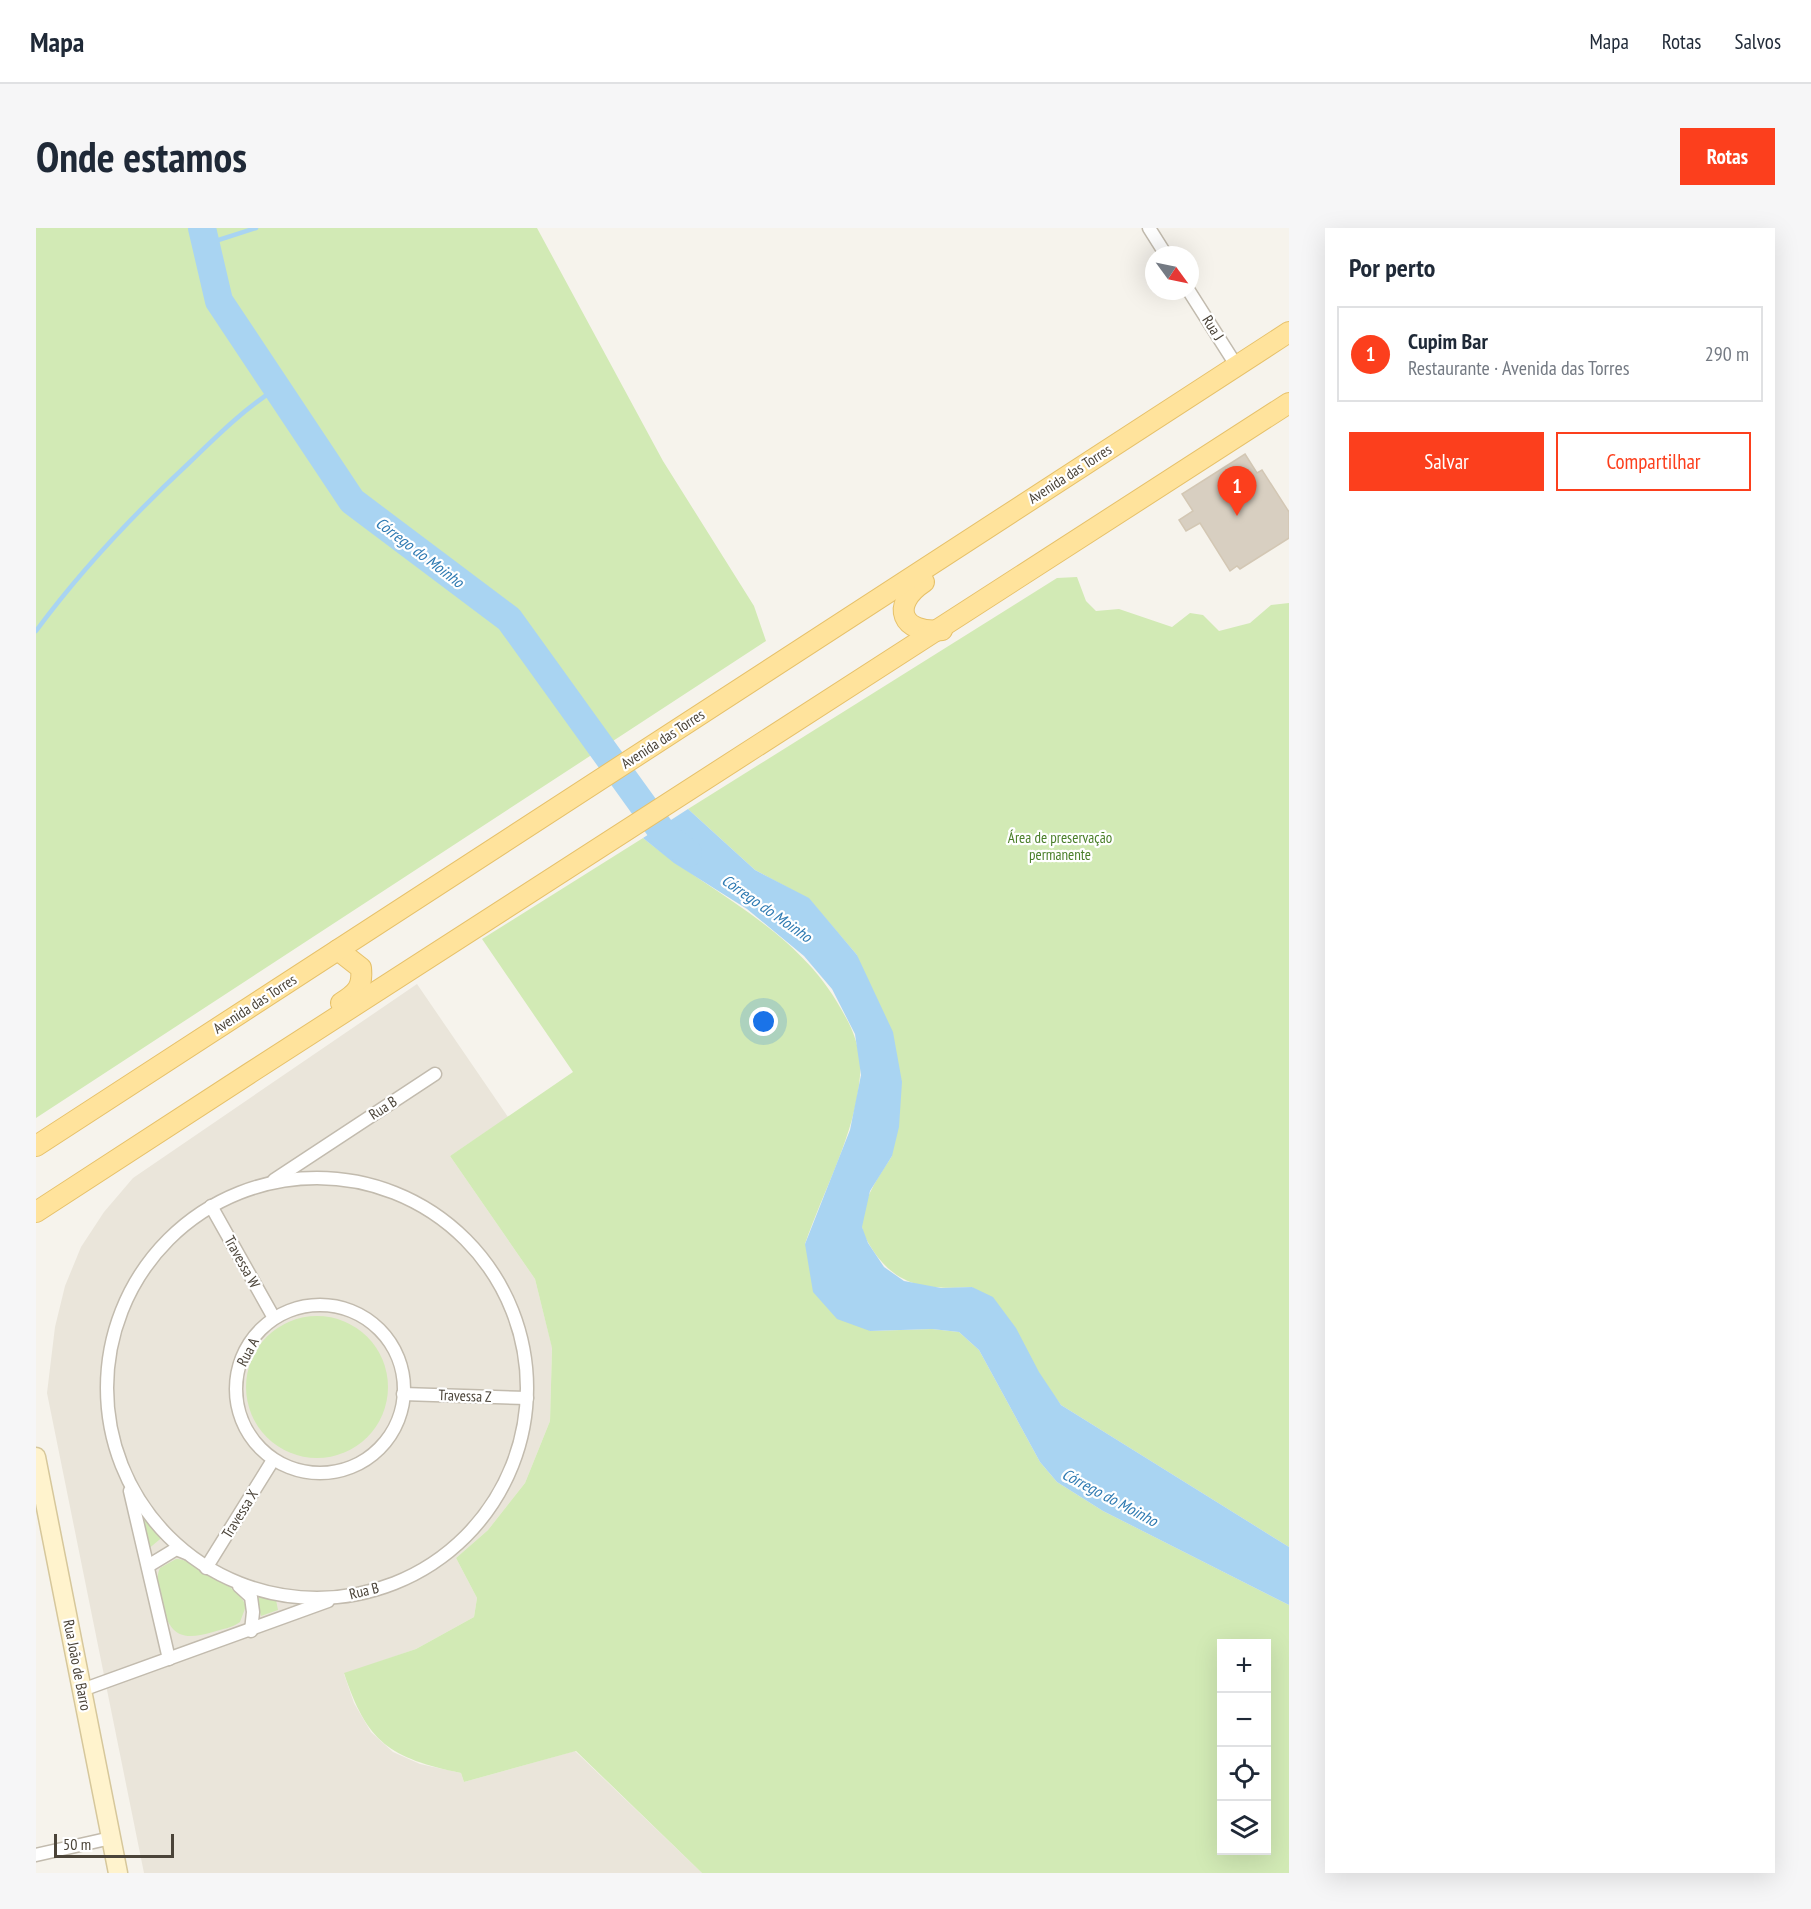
<!DOCTYPE html>
<html lang="pt">
<meta charset="utf-8">
<style>
body{margin:0;font-family:"PT Sans Narrow",sans-serif;background:#f6f6f7;color:#1f2937}
.controls{position:absolute;right:18px;bottom:18px;display:grid;overflow:hidden;border-radius:0px;box-shadow:0 6px 24px #0002}
.controls button{width:54px;height:54px;display:grid;place-items:center;padding:0;border:0;border-bottom:2px solid #e0e1e3;background:#fff;color:#1f2937;font:30px sans-serif}
.compass{position:absolute;left:1109px;top:18px;width:54px;height:54px;border-radius:50%;background:#fff;box-shadow:0 6px 24px #0002;rotate:123deg}
.scale{position:absolute;left:18px;bottom:15px;width:120px;box-sizing:border-box;padding-left:6px;border:3px solid #4b4439;border-top:0;font-size:16px;line-height:21px;white-space:nowrap;color:#4b4439;-webkit-text-stroke:4px #fff;paint-order:stroke}
.you{position:absolute;left:728px;top:794px;width:21px;height:21px;margin:-15px;border:4px solid #fff;border-radius:50%;background:#1a73e8;box-shadow:0 0 0 9px #1a73e833}
.badge{display:grid;place-items:center;width:39px;height:39px;border-radius:50%;background:#fc3f1d;color:#fff;font-size:20px;font-weight:700}
.pin{position:absolute;translate:-50% -50px;filter:drop-shadow(0 2px 3px #0008)}
.pin::after{content:'';position:absolute;top:32px;width:21px;height:18px;background:inherit;clip-path:polygon(0 0,100% 0,50% 100%)}
.list{margin:0;padding:0;list-style:none}
h2{display:flex;justify-content:space-between;align-items:center;height:78px;margin:0;padding:0 24px;font-size:26px}
h2 small{font-size:20px;font-weight:400;color:#747a83}
.list li{display:grid;grid-template-columns:39px 1fr auto;gap:18px;align-items:center;box-sizing:border-box;height:96px;margin:0 12px 12px;padding:0 12px;border:2px solid #e0e1e3;border-radius:0px}
.list b{display:block;font-size:22px;white-space:nowrap}
.list p{margin:0;font-size:20px;white-space:nowrap;color:#747a83}
.list em{font-size:20px;font-style:normal;color:#747a83}
.actions{display:flex;gap:12px;padding:18px 24px}
.actions a{flex:1;padding:14px 0;border:2px solid #fc3f1d;border-radius:0px;text-align:center;font-size:21px;color:#fc3f1d}
.actions .main{background:#fc3f1d;color:#fff}
.icon{flex:none;width:33px;height:33px;fill:none;stroke:currentColor;stroke-width:2;stroke-linecap:round;stroke-linejoin:round}
.map{position:relative;flex:none;width:1253px;height:1645px;overflow:hidden;border-radius:0px}
header{display:flex;align-items:center;gap:36px;box-sizing:border-box;height:84px;padding:0 30px;background:#fff;border-bottom:2px solid #e0e1e3}
header strong{font-size:28px}
nav{display:flex;gap:33px;margin-inline-start:auto;font-size:21px}
.intro{display:flex;align-items:center;justify-content:space-between;box-sizing:border-box;height:144px;padding:0 36px}
h1{margin:0;font-size:42px}
.button{padding:15px 27px;border-radius:0px;background:#fc3f1d;color:#fff;font-size:21px;font-weight:700}
main{display:flex;gap:36px;padding:0 36px}
aside{flex:1;background:#fff;border-radius:0px;box-shadow:0 6px 24px #0002}
.map>svg:first-child{display:block}
.residential{fill:#eae5da}
.green{fill:#d2eab5;fill-rule:evenodd}
.water{fill:#a9d4f2}
.lines{fill:none;stroke-linecap:round;stroke-linejoin:round}
.stream{stroke:#a9d4f2;stroke-width:4.5}
.river{stroke:#a9d4f2;stroke-width:28}
.building{fill:#d8cfc1;stroke:#d3c7b4;stroke-width:1.5}
.street-casing{stroke:#c2bbae;stroke-width:15}
.secondary-casing{stroke:#d6c79b;stroke-width:21}
.primary-casing{stroke:#e6c16a;stroke-width:22}
.street{stroke:#fff;stroke-width:12}
.secondary{stroke:#fff3cd;stroke-width:18}
.primary{stroke:#ffe39c;stroke-width:20}
.labels{text-anchor:middle;stroke-width:4.5;stroke-linejoin:round;paint-order:stroke}
.street-label{font-size:15px;fill:#4b4439;stroke:#fff}
.park-label{font-size:15px;fill:#4a7f2a;stroke:#fff}
.water-label{font-size:16px;font-style:italic;fill:#2e7ab2;stroke:#fff}
</style>
<header>
<strong>Mapa</strong>
<nav><a>Mapa</a><a>Rotas</a><a>Salvos</a></nav>
</header>
<div class="intro"><h1>Onde estamos</h1><a class="button">Rotas</a></div>
<main>
<div class="map">
<svg width="1253" height="1645" viewBox="0 0 1253 1645">
<rect width="100%" height="100%" fill="#f6f3ec"/>
<polygon class="residential" points="381,756 472,889 414,928 499,1051 516,1119 514,1193 489,1255 452,1302 420,1330 441,1370 438,1389 380,1421 308,1446 318,1475 335,1504 357,1524 384,1536 425,1545 428,1554 539,1523 666,1645 108,1645 11,1165 19,1099 29,1058 45,1019 68,984 97,950"/>
<g class="green">
<polygon points="0,0 501,0 627,233 718,378 730,413 0,890"/>
<path d="M1041,349l9,24 10,10 23,-2 53,18 18,-14 13,2 16,16 31,-8 21,-18 18,-2v944l-228,-142 -89,-118c-42,2 -72,2 -98,-35 -4,-7 -11,-16 -12,-25 -2,-24 17,-51 30,-71l-35,-201 -48,-56 -54,-29 -67,-61 369,-231z"/>
<path d="M607,610c71,58 158,92 202,178 10,17 17,40 15,60 -5,59 -36,113 -55,168l65,87 62,-2 27,3 20,18 61,112 17,20 46,29 186,94v268h-587l-126,-122 -112,31 -3,-9c-71,-15 -94,-30 -117,-100l72,-24 58,-32 3,-19 -21,-40 32,-28 37,-47 25,-62 2,-73 -17,-69 -85,-123 123,-84 -91,-133zM1186,1416h44v206h-44z"/>
<circle cx="281" cy="1159" r="71"/>
<polygon points="106,1283 129,1307 111,1322"/>
<path d="M140,1331c16,0 66,31 70,47l-6,16c-8,6 -18,7 -27,10 -34,10 -44,2 -52,-32 -3,-12 -6,-21 -1,-32z"/>
<polygon points="223,1369 240,1372 242,1382 225,1388 221,1373"/>
</g>
<polygon class="water" points="652,581 719,642 773,670 821,727 857,804 866,854 863,899 856,928 834,963 826,999 832,1015 848,1039 868,1053 905,1060 936,1059 957,1069 980,1100 1003,1144 1025,1177 1253,1319 1253,1377 1067,1283 1021,1254 1004,1234 943,1122 923,1104 896,1101 834,1103 801,1091 777,1064 769,1016 814,902 825,847 819,806 796,761 768,728 711,681 638,635 607,610"/>
<g class="lines">
<g class="stream">
<polyline points="170,16 220,0"/>
<path d="M0,403c45,-61 98,-117 154,-169 28,-27 54,-53 87,-74"/>
</g>
<polyline class="river" points="166,0 183,73 316,273 473,391 630,609 652,625"/>
</g>
<polygon class="building" points="1209,226 1221,245 1226,242 1253,284 1253,310 1204,341 1201,338 1194,343 1164,295 1150,303 1143,292 1157,283 1146,266"/>
<g class="lines">
<defs>
<g id="street">
<polyline points="1113,0 1130,27"/>
<polyline points="1153,63 1200,137"/>
<circle cx="281" cy="1160" r="210"/>
<polyline points="238,952 399,846"/>
<polyline points="175,978 238,1090"/>
<circle cx="284" cy="1161" r="84"/>
<polyline points="367,1166 491,1170"/>
<polyline points="94,1263 133,1431"/>
<polyline points="112,1338 140,1321 150,1325"/>
<polyline points="170,1340 237,1232"/>
<polyline points="203,1358 215,1369 217,1384 215,1403"/>
<polyline points="46,1462 292,1373"/>
<polyline points="0,1627 75,1610"/>
</g>
<polyline id="secondary" points="0,1229 82,1645"/>
<g id="primary">
<path d="M888,354c-35,23 -22,53 18,48"/>
<path d="M302,722l23,18c2,19 -4,25 -20,35"/>
<polyline points="0,918 1253,104"/>
<path d="M0,984c416,-272 837,-536 1253,-809"/>
</g>
</defs>
<use href="#street" class="street-casing"/>
<use href="#secondary" class="secondary-casing"/>
<use href="#primary" class="primary-casing"/>
<use href="#street" class="street"/>
<use href="#secondary" class="secondary"/>
<use href="#primary" class="primary"/>
</g>
<g class="labels">
<g class="street-label">
<text transform="translate(1177 100) rotate(58)" y="5">Rua J</text>
<text transform="translate(1034 246) rotate(-33)" y="5">Avenida das Torres</text>
<text transform="translate(627 511) rotate(-33)" y="5">Avenida das Torres</text>
<text transform="translate(219 776) rotate(-33)" y="5">Avenida das Torres</text>
<text transform="translate(347 880) rotate(-33)" y="5">Rua B</text>
<text transform="translate(206 1034) rotate(61)" y="5">Travessa W</text>
<text transform="translate(212 1124) rotate(-62)" y="5">Rua A</text>
<text transform="translate(429 1168) rotate(2)" y="5">Travessa Z</text>
<text transform="translate(204 1286) rotate(-58)" y="5">Travessa X</text>
<text transform="translate(328 1363) rotate(-14)" y="5">Rua B</text>
<text transform="translate(41 1437) rotate(79)" y="5">Rua João de Barro</text>
</g>
<g class="park-label">
<text x="1024" y="615">Área de preservação<tspan x="1024" dy="17">permanente</tspan></text>
</g>
<g class="water-label">
<text transform="translate(384 324) rotate(37)" y="6">Córrego do Moinho</text>
<text transform="translate(731 680) rotate(35)" y="6">Córrego do Moinho</text>
<text transform="translate(1074 1269) rotate(28)" y="6">Córrego do Moinho</text>
</g>
</g>
</svg>
<div class="controls">
<button>+</button>
<button>−</button>
<button><svg class="icon" aria-label="locate" viewBox="0 0 24 24"><circle cx="12" cy="12" r="6"/><path d="M12 2v4M12 18v4M2 12h4M18 12h4"/></svg></button>
<button><svg class="icon" aria-label="layers" viewBox="0 0 24 24"><path d="M12 4l9 5-9 5-9-5zM3 14l9 5 9-5"/></svg></button>
</div>
<svg class="compass" viewBox="-18 -18 36 36"><path d="M0-13l5 13h-10z" fill="#e53935"/><path d="M0 13l5-13h-10z" fill="#747a83"/></svg>
<div class="scale">50 m</div>
<div class="you"></div>
<div class="pin badge" style="left:1201px;top:288px">1</div>
</div>
<aside>
<h2>Por perto<small></small></h2>
<ul class="list">
<li><span class="badge">1</span><div><b>Cupim Bar</b><p>Restaurante · Avenida das Torres</p></div><em>290 m</em></li>
</ul>
<div class="actions"><a class="main">Salvar</a><a>Compartilhar</a></div>
</aside>
</main>
